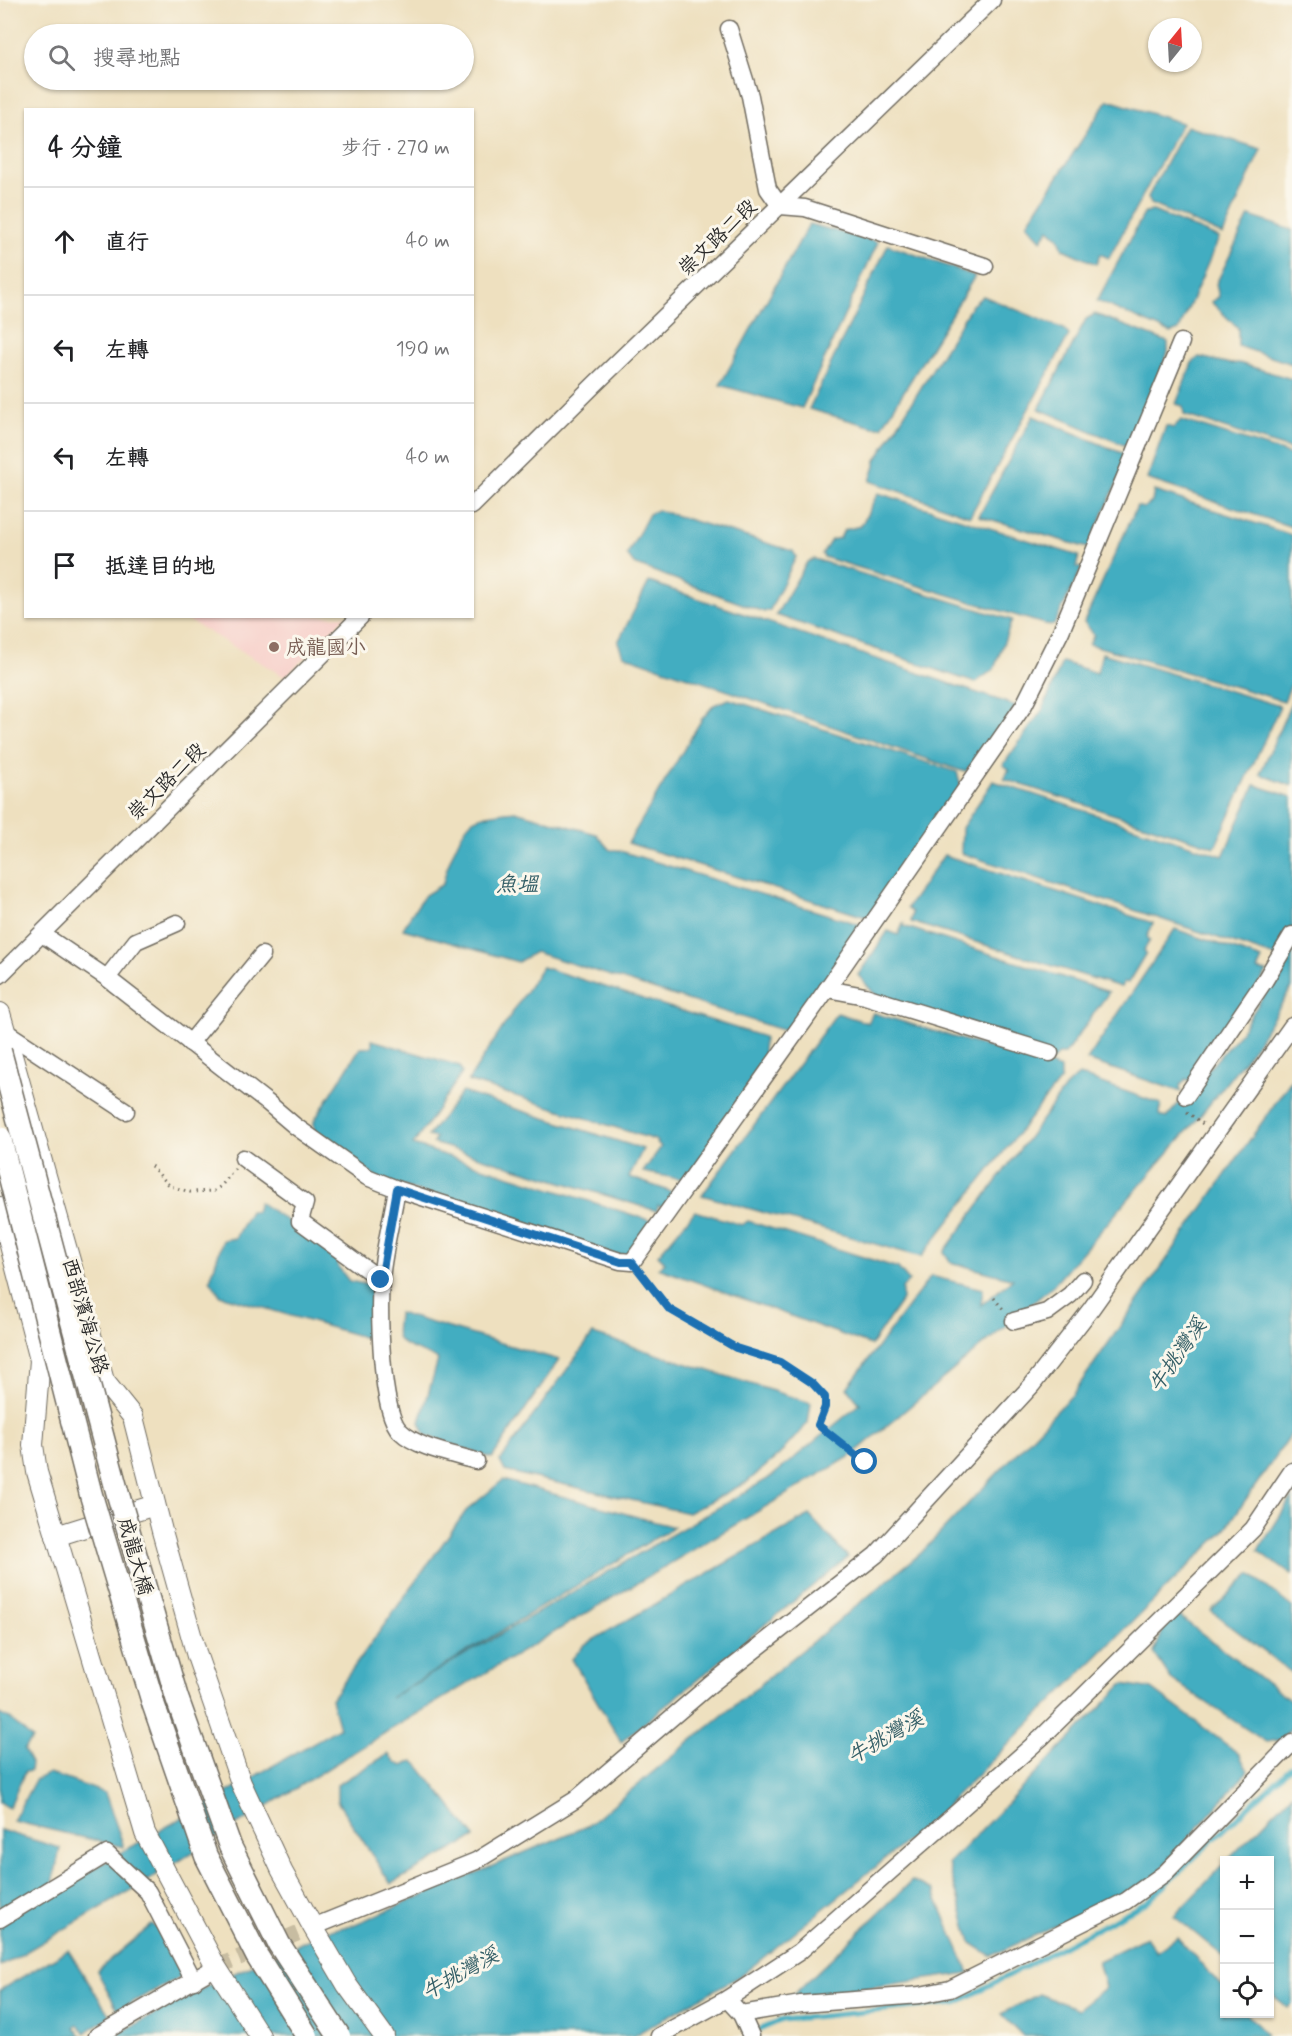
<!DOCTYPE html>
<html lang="zh-TW">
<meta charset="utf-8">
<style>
body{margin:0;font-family:Mynerve,"LXGW WenKai TC",sans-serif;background:#f2f2f2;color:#202124}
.controls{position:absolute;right:18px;bottom:18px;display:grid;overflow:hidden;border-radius:0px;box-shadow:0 2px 4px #0004}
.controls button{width:54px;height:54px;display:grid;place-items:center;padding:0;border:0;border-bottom:2px solid #e0e0e0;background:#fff;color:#202124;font:30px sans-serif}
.compass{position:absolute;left:1148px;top:18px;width:54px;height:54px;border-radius:50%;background:#fff;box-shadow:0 2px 4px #0004;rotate:18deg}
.stop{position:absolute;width:18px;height:18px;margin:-14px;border:4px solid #1f6fb2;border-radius:50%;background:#fff}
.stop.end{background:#1f6fb2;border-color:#fff;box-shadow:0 2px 6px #0008}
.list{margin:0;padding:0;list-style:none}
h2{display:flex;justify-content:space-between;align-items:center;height:78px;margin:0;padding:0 24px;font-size:26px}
h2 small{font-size:20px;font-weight:400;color:#757577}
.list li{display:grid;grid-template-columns:39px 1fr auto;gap:18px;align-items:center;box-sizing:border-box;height:108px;padding:0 24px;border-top:2px solid #e0e0e0}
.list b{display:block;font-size:22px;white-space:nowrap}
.list em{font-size:20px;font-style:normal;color:#757577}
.icon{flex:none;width:33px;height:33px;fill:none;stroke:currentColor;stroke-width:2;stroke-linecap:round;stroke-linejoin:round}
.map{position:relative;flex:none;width:1292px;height:2036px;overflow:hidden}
.search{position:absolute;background:#fff;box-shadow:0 2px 4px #0004;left:24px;top:24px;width:450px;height:66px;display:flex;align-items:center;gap:15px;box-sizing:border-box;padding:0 21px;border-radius:33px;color:#757577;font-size:22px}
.panel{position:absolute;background:#fff;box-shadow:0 2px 4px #0004;left:24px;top:108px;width:450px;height:510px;border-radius:0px}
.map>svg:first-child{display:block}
.built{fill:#f7d0ca}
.water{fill:#42adc1;stroke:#366c76;stroke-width:1.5}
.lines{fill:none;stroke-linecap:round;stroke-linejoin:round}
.stream{stroke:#42adc1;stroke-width:5}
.minor-tunnel{stroke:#c7bca1;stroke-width:16;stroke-dasharray:16 8;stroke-linecap:butt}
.minor-casing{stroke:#6f6a5f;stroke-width:19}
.major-casing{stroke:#6f6a5f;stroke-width:22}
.path{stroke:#6f6a5f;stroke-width:3;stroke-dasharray:1.5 4.5;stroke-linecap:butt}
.minor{stroke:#fff;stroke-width:16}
.major{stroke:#fff;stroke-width:20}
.highway-bridge-casing{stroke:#6f6a5f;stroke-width:25;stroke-linecap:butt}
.highway-bridge{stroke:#fff;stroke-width:22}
.route{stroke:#1f6fb2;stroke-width:8}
.education-dot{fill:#8d6e63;stroke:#fbf7ec;stroke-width:2}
.labels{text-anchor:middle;stroke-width:6;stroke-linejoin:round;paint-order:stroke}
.street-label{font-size:20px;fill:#2b2b2b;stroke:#fbf7ec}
.education-label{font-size:20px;fill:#785e54;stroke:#fbf7ec;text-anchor:start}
.water-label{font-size:21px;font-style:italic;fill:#345f67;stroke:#fbf7ec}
</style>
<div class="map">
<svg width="1292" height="2036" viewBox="0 0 1292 2036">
<rect width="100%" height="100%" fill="#fbf7ec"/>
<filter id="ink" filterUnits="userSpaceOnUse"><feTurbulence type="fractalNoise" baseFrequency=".0167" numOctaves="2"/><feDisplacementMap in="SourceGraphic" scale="12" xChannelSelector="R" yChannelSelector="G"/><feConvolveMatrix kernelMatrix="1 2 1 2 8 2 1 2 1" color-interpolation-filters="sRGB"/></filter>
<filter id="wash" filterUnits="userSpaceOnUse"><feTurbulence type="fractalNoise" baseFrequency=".008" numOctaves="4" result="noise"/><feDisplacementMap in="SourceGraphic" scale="24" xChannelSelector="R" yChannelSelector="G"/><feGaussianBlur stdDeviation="1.35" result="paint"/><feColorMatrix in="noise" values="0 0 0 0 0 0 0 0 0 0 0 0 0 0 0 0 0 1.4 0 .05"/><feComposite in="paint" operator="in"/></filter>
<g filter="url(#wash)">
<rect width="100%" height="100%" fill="#eee0bf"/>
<polygon class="built" points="183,617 345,616 345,617 285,677"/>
<g class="water">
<polygon points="1108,100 1182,123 1109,258 1100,254 1096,264 1063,249 1059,238 1049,229 1041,240 1027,224"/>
<polygon points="1186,126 1261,149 1223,235 1151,204 1148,197"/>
<polygon points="1153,211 1219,238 1179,330 1171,333 1097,301 1145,212"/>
<polygon points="1249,216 1292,230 1292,364 1238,346 1238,328 1211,302 1219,297 1216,284"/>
<polygon points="809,224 878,242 802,408 720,385"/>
<polygon points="888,245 975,276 882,427 873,427 809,409"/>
<polygon points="983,296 1064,329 1069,335 970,516 870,481 875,466 875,462 972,305"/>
<polygon points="1095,314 1168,342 1168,352 1133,449 1039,409 1086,319"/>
<polygon points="1199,357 1231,364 1239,363 1292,379 1292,450 1184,415 1183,406 1176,404 1192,363"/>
<polygon points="1033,416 1129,456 1088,548 979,516"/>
<polygon points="1181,420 1292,455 1292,527 1147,479 1166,426 1173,428"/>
<polygon points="1154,491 1292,535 1292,682 1284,701 1089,644 1094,635 1084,622 1137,506 1143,508 1152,502"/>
<polygon points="878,493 1079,556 1076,567 1082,568 1054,625 1044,624 824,557 822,554 831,540 840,538 844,530 861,526"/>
<polygon points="657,510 793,551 796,557 770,610 764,612 634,564 627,555 649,514"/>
<polygon points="814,559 1012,620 994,669 975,683 776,615 807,562"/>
<polygon points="649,582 1016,706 979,767 969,766 967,771 962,771 623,655 618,642"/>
<polygon points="1102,653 1280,706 1215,847 1004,779 1009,769 1003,765 1043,709 1062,662 1097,673"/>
<polygon points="729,699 957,772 962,789 872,919 628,843 702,719 714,705"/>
<polygon points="1292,701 1292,786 1260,774"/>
<polygon points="993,781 1223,856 1255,785 1292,797 1292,934 1279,958 961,853 962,828"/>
<path d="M515,811l81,23 14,16h7l248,76 -73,107 -257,-81 -17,10 -115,-33 8,-14 14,-20 18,-11c2,-14 18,-56 30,-64 9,-6 32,-8 42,-9z"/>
<polygon points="944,855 1153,923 1147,937 1150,940 1144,950 1146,953 1128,983 1124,982 1121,987 911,922 912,912 907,908"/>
<polygon points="904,922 903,926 1109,992 1065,1054 1058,1054 1052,1061 877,997 858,975 888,931 898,935"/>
<polygon points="1175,929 1262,959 1257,970 1267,972 1194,1082 1186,1079 1180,1086 1181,1092 1087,1060"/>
<polygon points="1292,950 1292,987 1256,1045 1201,1115 1053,1286 851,1456 388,1731 140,1885 0,1967 0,1922 339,1728 331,1699 466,1511 503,1480 674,1527 390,1698 771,1477 860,1404 847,1388 931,1276 983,1289 981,1305 1013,1279 950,1262 944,1252 1068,1084 1079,1075 1161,1104 1160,1115 1166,1118 1240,1033"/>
<polygon points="542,967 764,1037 763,1052 776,1060 689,1181 643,1172 661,1147 655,1140 468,1081"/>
<polygon points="837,1013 868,1023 873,1013 1061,1069 1061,1079 921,1257 702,1195"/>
<polygon points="372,1040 460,1066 462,1073 413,1145 658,1223 634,1261 377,1178 314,1133 314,1121 360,1048 372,1047"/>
<polygon points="1292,1079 1292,1433 1224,1531 927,1825 743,1974 633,2036 114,2036 213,1983 327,1931 353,1925 587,1826 921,1553 1073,1394"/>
<polygon points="462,1092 643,1149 629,1177 678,1194 669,1210 658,1205 657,1211 433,1143 436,1138 428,1136"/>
<polygon points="259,1202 335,1253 339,1268 349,1281 369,1285 372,1295 379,1299 373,1340 220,1295 210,1280 223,1240 235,1238 250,1211 256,1212"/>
<polygon points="695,1211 742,1225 748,1221 898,1268 909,1281 902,1288 902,1300 871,1345 658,1268 665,1262 658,1255"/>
<path d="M398,1313l161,47 -67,98 -66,-22 -6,-14 18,-62c-10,-8 -37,-12 -41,-23 -2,-6 1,-17 1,-24z"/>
<polygon points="593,1334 811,1403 808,1423 779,1455 747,1482 688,1513 505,1471 500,1461"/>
<polygon points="1292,1497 1292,1575 1258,1551"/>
<polygon points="809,1515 848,1557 621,1742 572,1659 584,1645"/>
<polygon points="1250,1574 1292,1607 1292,1673 1211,1611"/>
<polygon points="1171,1610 1292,1702 1292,1727 1281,1740 1266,1742 1171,1679 1154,1653"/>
<polygon points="1123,1684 1152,1689 1239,1754 1248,1771 1152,1880 991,1956 971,1943 948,1864"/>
<polygon points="0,1714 12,1720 32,1739 24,1750 31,1763 30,1771 25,1772 9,1808 0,1802"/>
<polygon points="388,1754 396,1763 403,1766 413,1761 418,1765 475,1837 391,1884 337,1801 337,1785"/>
<polygon points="49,1773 105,1793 124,1847 13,1821 35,1780"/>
<polygon points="1292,1794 1292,2003 1288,2008 1270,1993 1270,1860 1228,1860"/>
<polygon points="0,1830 60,1848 53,1883 0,1917"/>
<polygon points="1224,1864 1224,1957 1174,1916"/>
<polygon points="912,1881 933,1890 969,1973 789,1999"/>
<polygon points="152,1925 158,1928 189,1972 118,2010 97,1971"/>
<polygon points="1146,1937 1156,1952 1177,1937 1224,1989 1224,2014 1247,2014 1267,2035 1266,2036 1023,2036 1001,2014 1039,1994 1078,2009 1105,1988 1098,1961"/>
<polygon points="68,1950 110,2016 85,2033 78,2025 74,2028 82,2036 4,2036 0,2030 0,1990"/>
</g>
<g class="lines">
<polyline class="stream" points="752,2033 782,2020 956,2003 1147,1902 1292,1766"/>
</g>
</g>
<g filter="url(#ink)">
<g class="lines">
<polyline class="minor-tunnel" points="216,1967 313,1927"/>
<defs>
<g id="minor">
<polyline points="729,29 750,96 768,189 780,206 805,208 985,266"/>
<polyline points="472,506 594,385 992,0"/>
<path d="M42,934l65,44 161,125 27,23 72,51 30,12c-5,29 -13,60 -16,90 -2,28 -1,134 19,152 17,17 53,23 76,30"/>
<polyline points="0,975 361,616"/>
<polyline points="107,978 136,941 177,923"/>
<polyline points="827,989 865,996 1050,1053"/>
<polyline points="6,1032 126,1111"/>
<polyline points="190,1043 262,955"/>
<polyline points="1186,1096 1265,980 1292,935"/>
<polyline points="243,1158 305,1203 300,1221 381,1280"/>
<polyline points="397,1189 620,1261 632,1262 827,989 1024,705 1061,631 1181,342"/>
<polyline points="1014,1321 1047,1312 1070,1295 1083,1280"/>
<polyline points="0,1919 107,1854 148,1892 194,1981"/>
<polyline points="313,1927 476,1861 575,1800 711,1684 876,1555 1032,1385 1091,1309 1292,1026"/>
<polyline points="727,1999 741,2014 801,2004 920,1995 950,1989 1126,1901 1165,1873 1292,1743"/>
<polyline points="741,2014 751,2036"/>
<polyline points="97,2036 216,1967"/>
<polyline points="659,2036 727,1999 799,1952 1041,1738 1253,1529 1292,1471"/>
</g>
<g id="major">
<polyline points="0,1013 104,1381 133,1417 162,1531 197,1656 241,1783 282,1871 313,1927 347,1985 384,2036"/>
<polyline points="0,1207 40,1360 33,1445 37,1472 145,1833 216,1967 260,2036"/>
<polyline points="56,1536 155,1505"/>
</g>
</defs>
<use href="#minor" class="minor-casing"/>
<use href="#major" class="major-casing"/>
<g class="path">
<polyline points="1187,1112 1203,1124"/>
<polyline points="151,1166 170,1186 190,1192 214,1191 221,1186 235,1169"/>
<polyline points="641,1273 669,1309 736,1348 780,1362 812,1383 825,1397 825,1407 818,1425 865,1462"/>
<polyline points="994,1298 1004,1310"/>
</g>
<use href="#minor" class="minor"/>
<use href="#major" class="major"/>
<defs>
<g id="highway-bridge">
<polyline points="0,1051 117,1491 177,1698 230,1846 279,1944 339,2036"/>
<polyline points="0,1138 91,1495 154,1706 206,1856 257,1956 307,2036"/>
</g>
</defs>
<use href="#highway-bridge" class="highway-bridge-casing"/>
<use href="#highway-bridge" class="highway-bridge"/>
</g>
</g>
<g class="lines" filter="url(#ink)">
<polyline class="route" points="381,1280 397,1189 621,1262 632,1262 669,1309 736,1348 780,1362 812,1383 825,1397 825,1407 818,1425 865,1462"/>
</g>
<circle class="education-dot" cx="274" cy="647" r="6"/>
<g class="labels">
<g class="street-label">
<text transform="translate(717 237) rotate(-44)" y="7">崇文路二段</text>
<text transform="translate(166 781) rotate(-45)" y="7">崇文路二段</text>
<text transform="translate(86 1316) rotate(74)" y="7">西部濱海公路</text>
<text transform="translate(136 1556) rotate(74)" y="7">成龍大橋</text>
</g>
<g class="education-label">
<text x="286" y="654">成龍國小</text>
</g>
<g class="water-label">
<text x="517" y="891">魚塭</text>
<text transform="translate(1177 1355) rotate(-55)" y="7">牛挑灣溪</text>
<text transform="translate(885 1737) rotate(-30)" y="7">牛挑灣溪</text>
<text transform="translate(460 1973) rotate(-29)" y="7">牛挑灣溪</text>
</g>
</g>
</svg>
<div class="controls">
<button>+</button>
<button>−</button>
<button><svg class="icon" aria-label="locate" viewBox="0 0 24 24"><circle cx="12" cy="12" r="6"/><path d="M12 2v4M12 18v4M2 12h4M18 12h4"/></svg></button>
</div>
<svg class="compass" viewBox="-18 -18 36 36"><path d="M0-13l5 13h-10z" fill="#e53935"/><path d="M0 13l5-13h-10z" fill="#757577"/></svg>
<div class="stop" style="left:865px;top:1462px"></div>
<div class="stop end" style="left:381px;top:1280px"></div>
<div class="search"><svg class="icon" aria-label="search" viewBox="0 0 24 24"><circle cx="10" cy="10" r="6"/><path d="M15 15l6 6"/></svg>搜尋地點</div>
<section class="panel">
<h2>4 分鐘<small>步行 · 270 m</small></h2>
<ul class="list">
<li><svg class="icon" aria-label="ahead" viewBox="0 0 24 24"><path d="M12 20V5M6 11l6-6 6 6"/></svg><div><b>直行</b></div><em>40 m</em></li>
<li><svg class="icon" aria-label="left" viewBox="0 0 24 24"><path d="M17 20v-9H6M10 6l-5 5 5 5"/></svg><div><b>左轉</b></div><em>190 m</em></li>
<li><svg class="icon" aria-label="left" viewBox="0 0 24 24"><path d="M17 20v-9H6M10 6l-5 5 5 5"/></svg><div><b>左轉</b></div><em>40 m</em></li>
<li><svg class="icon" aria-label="arrive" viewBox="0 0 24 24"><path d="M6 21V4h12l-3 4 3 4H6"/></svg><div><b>抵達目的地</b></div></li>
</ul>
</section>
</div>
